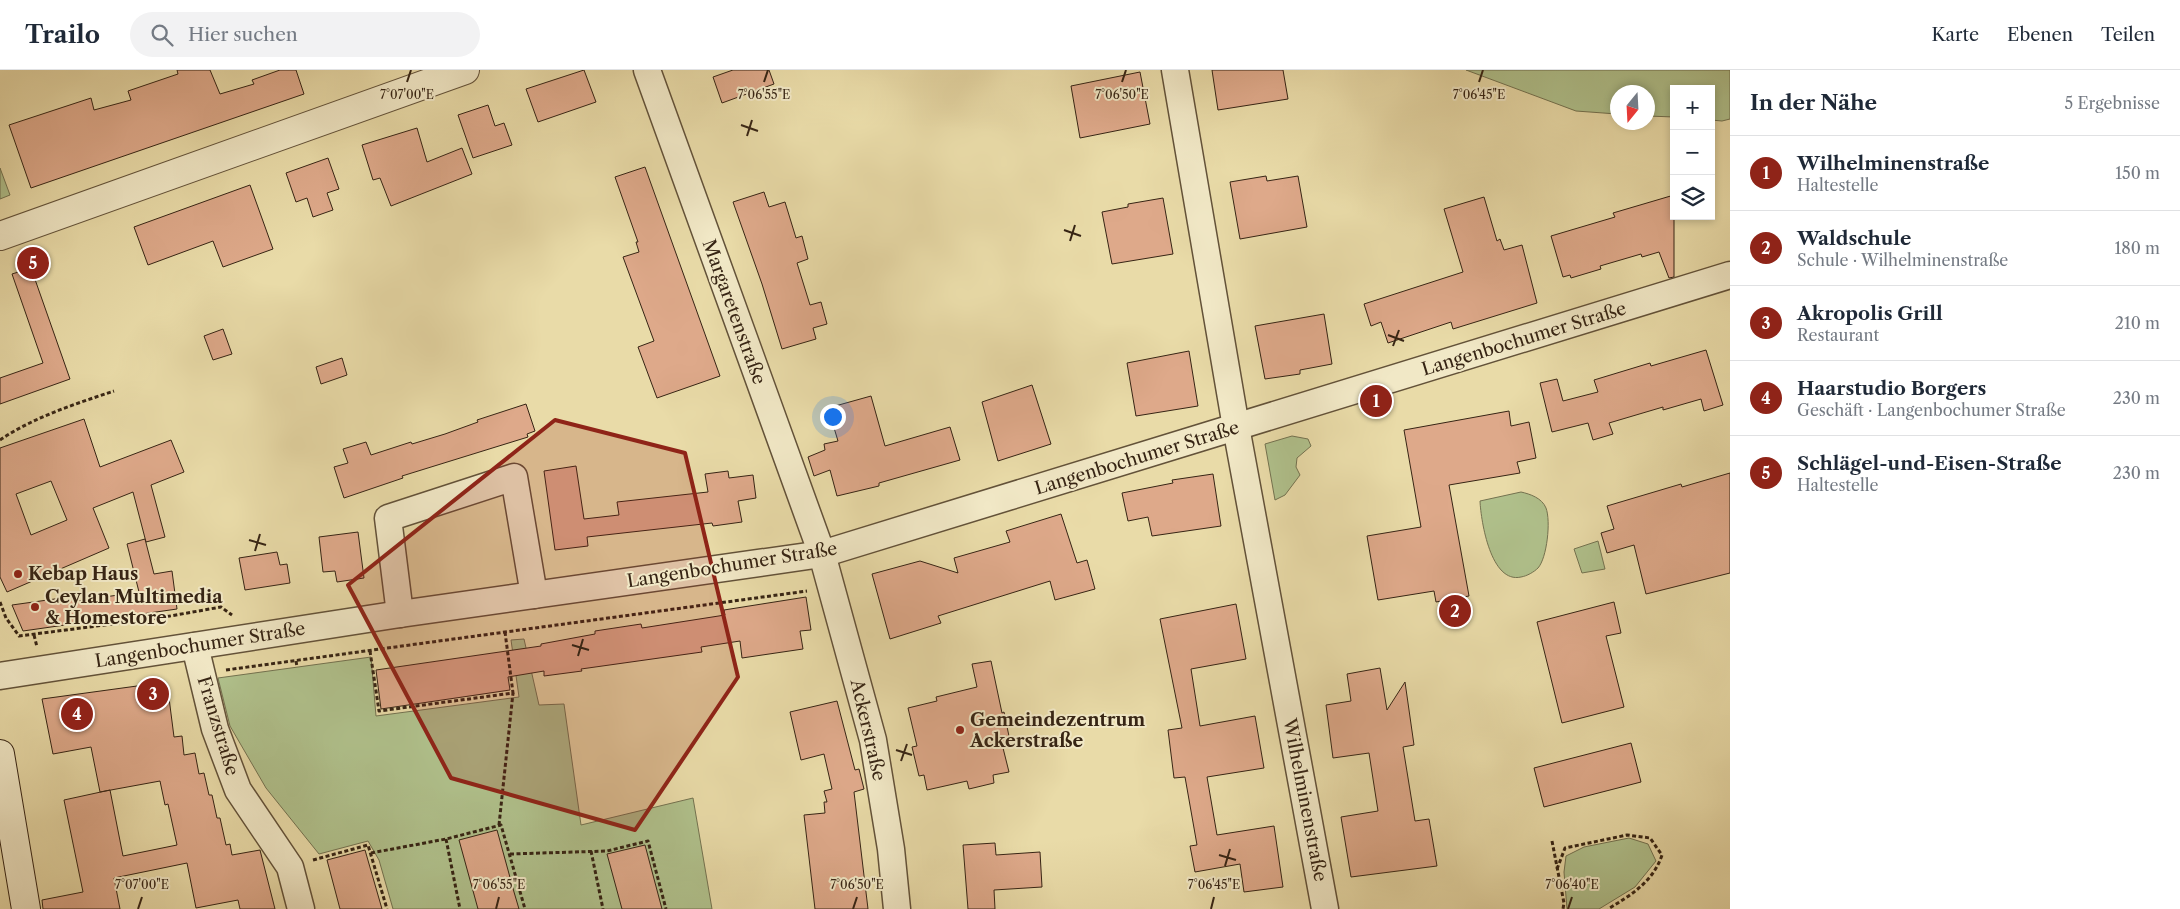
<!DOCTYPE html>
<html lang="de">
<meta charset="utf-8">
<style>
body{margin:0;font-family:"Libre Caslon Text",serif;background:#f2f2f3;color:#1f2937}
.controls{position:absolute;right:15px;top:15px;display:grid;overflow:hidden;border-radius:0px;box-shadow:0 2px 8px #0003}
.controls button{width:45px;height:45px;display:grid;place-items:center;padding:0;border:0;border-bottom:1px solid #e0e1e3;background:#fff;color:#1f2937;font:25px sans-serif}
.compass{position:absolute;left:1610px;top:15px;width:45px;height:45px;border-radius:50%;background:#fff;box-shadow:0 2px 8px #0003;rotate:198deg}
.you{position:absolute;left:832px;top:346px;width:18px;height:18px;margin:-12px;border:4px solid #fff;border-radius:50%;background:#1a73e8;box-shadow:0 0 0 8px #1a73e833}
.badge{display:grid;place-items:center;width:32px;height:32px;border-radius:50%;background:#8f2418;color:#fff;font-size:16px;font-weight:700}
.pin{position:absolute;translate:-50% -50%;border:2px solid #fff;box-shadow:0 1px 5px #0006}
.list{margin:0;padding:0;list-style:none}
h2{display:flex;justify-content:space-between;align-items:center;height:65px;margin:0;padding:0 20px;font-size:21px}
h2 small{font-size:16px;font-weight:400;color:#747a83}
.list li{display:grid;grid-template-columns:32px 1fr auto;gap:15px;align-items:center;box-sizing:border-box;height:75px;padding:0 20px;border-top:1px solid #e0e1e3}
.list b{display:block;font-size:19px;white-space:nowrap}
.list p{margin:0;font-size:16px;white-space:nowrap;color:#747a83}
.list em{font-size:16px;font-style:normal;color:#747a83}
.icon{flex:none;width:28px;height:28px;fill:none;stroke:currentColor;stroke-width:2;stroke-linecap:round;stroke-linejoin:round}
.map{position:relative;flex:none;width:1730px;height:839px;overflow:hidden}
header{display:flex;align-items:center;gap:30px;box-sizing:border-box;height:70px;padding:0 25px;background:#fff;border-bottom:1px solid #e0e1e3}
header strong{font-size:24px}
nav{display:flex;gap:28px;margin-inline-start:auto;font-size:18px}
.search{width:350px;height:45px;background:#f2f2f3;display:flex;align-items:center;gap:12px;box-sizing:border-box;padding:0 18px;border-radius:28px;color:#747a83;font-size:19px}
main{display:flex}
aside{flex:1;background:#fff}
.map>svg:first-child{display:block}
.green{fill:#b0c18c;stroke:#737250}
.building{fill:#dea98a;stroke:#362414;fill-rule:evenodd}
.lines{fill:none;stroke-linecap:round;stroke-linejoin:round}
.minor-casing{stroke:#635239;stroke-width:29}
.tertiary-casing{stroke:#635239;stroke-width:30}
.secondary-casing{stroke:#362414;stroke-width:30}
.path{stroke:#362414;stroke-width:3;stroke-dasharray:4 2.5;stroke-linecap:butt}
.minor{stroke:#f1e8c6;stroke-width:26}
.tertiary{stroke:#f1e8c6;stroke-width:28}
.secondary{stroke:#f1e8c6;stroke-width:28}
.marked{fill:#8f2418;fill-opacity:0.2;stroke:#8f2418;stroke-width:4;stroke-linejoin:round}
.ticks{fill:none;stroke:#362414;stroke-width:2}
.poi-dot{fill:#8f2418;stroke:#f1e8c6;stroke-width:2}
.labels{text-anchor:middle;stroke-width:4;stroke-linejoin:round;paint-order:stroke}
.street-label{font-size:18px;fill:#362414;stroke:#f1e8c6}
.poi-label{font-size:18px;font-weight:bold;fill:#362414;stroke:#f1e8c6;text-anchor:start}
.ticks-label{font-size:12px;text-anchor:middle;fill:#362414;stroke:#f1e8c6;stroke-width:4;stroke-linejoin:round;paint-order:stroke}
</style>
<header>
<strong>Trailo</strong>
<div class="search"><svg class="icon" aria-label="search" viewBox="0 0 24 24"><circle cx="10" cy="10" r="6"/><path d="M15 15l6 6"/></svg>Hier suchen</div>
<nav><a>Karte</a><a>Ebenen</a><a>Teilen</a></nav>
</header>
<main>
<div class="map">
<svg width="1730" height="839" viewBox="0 0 1730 839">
<rect width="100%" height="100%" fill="#e9dba8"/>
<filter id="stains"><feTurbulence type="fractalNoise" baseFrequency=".004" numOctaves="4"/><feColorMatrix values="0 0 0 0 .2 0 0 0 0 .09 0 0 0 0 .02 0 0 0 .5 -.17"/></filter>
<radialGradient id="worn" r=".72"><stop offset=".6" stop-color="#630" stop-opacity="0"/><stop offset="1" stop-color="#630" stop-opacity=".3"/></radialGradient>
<g class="green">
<polygon points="1466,0 1730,0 1730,49 1722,51 1711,50 1711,19 1674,19 1674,47 1648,46 1648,22 1618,22 1617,44 1576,41"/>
<polygon points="0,98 10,125 0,129"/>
<polygon points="1292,366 1308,369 1311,376 1297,388 1296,397 1300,405 1285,425 1275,430 1265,374"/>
<path d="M1521,422c9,2 21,6 25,16 5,13 1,50 -8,60 -4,4 -11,8 -17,9 -30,7 -40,-55 -41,-76z"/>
<polygon points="1598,471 1605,499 1582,503 1574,479"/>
<polygon points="524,569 539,635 564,634 581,755 693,728 712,839 393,839 379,790 368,771 319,784 266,718 230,656 218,608 371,587 376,646 519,627 511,570"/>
<polygon points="1629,768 1648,774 1656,791 1635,817 1599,839 1567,839 1564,802 1566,786 1584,777"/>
</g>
<g class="building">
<polygon points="177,0 210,0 220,24 254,14 252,10 280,0 296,0 304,24 31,118 9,55 91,28 94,40 131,30 128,21 178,4"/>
<polygon points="584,0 596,32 538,52 526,19"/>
<polygon points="733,0 769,0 774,14 722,33 713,7"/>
<polygon points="1212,0 1283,0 1288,29 1218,40"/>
<polygon points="1140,2 1150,54 1080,68 1071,16"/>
<polygon points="488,35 495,56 504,53 512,75 473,88 458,45"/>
<polygon points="417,58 427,92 462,78 472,104 391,136 380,108 373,110 362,75"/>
<polygon points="328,88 339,119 327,123 333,140 313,147 307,128 296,132 286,103"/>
<polygon points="645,97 720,306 657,328 638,277 654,271 623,187 639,182 636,172 638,172 615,107"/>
<polygon points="1266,106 1267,111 1298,106 1307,157 1240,169 1230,112"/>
<polygon points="250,115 273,179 223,197 213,171 148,195 134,157"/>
<polygon points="764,122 769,137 785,132 796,168 802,166 808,189 797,193 810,235 821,232 827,254 813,258 816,269 782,279 762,214 733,132"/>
<polygon points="1674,125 1674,207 1669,208 1659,182 1642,187 1641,184 1600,196 1601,199 1571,208 1570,205 1563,207 1551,166 1615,147 1613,143"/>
<polygon points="1484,127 1497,171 1500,169 1504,180 1522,175 1537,233 1453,259 1451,252 1388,273 1381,252 1371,256 1364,234 1463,202 1444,139"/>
<polygon points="1163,128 1173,184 1112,194 1102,142 1128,137 1128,134"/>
<polygon points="31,198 70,309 0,334 0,308 43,293 12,204"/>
<polygon points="1324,244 1332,294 1300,300 1300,304 1265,309 1255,256"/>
<polygon points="223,259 232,284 213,290 204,266"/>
<polygon points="1706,280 1723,335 1704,341 1701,329 1663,340 1663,337 1609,353 1613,364 1593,370 1588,353 1552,362 1540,313 1557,309 1563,331 1598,322 1594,310 1650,293 1651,296"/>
<polygon points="1189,281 1198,336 1136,346 1127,293"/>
<polygon points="342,288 347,305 321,314 316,297"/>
<polygon points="1032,315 1051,374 998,391 982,332"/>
<polygon points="871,326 885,376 950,357 960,390 879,413 879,416 837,426 830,400 814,406 808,387 825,380 824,374 838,371 828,338"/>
<polygon points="526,334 535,361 527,364 528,367 402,406 403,408 344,428 334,397 348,393 343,379 366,372 371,385 411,372 412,374 445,364 478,352 477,350"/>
<polygon points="1509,341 1511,356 1529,352 1536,388 1517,392 1520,403 1449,415 1469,526 1436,532 1434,521 1378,530 1367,466 1421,457 1404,360"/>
<path d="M84,349l16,48 71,-27 13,32 -33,13 14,52 -19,5 -13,-50 -40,16 16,40 -102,44 -7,-15v-129zM51,411l16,39 -36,15 -15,-41z"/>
<polygon points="576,396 584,449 619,445 617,432 708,422 705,404 728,401 729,408 753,405 756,428 738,431 742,452 713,456 712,453 587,467 588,476 555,480 544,401"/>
<polygon points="1730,403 1730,503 1646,524 1634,475 1607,483 1601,463 1614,459 1607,436 1681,414 1682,417"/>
<polygon points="1213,404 1221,456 1152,466 1148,447 1128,451 1122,423 1173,413 1172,410"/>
<polygon points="1061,444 1077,493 1087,490 1095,519 1055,530 1050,511 938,546 941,553 890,569 872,504 920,491 958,503 954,488 1010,472 1006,461"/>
<polygon points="358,462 364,508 337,512 335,501 323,502 319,467"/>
<polygon points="145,469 154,504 172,501 177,539 23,561 12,535 76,526 77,531 139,522 127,474"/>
<polygon points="277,482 280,495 287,494 290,513 245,520 239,488"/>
<polygon points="806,527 811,560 800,561 803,579 742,588 740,571 701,577 702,582 581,599 582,601 544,606 544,601 508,607 510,620 381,639 376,600 541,576 541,574 595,564 595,561 641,554 642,558 725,545 724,540"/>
<polygon points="1614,532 1621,563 1606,566 1624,637 1562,653 1537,552"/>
<polygon points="1236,534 1246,589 1191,599 1200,656 1255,646 1264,698 1207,707 1217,765 1274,756 1283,817 1244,822 1240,794 1195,802 1190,776 1197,775 1185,707 1174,708 1168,660 1182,658 1160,549"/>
<polygon points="991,591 1002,643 1004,642 1011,676 1003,678 1009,702 993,705 994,713 969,719 967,711 927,720 924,705 919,706 912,677 917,676 908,638 937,631 936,627 977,617 972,594"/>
<polygon points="1380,598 1387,640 1405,612 1414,675 1403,677 1415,751 1429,749 1437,796 1351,807 1341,747 1378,741 1369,683 1333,688 1326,635 1351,631 1347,604"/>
<polygon points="159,613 161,629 169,628 174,667 182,666 184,685 195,683 199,704 204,703 209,725 212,725 217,748 220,748 226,775 230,774 232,785 260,780 275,839 240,839 238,830 196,838 187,793 114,808 120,839 43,839 42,830 83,822 64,730 110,720 123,786 177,775 168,734 165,735 160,711 100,722 91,677 53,684 42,629"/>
<polygon points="837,631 855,700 859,699 864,719 854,722 868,839 815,839 804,745 825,743 824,732 827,732 824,721 832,719 824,684 801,690 790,642"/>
<polygon points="1631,673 1641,712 1544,737 1534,698"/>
<polygon points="497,760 514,822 519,839 478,839 459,770"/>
<polygon points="995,773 996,785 1040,782 1042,817 994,820 995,839 968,839 963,775"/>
<polygon points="645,775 662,839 622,839 607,784"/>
<polygon points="365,780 382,839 340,839 327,790"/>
</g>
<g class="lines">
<defs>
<g id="minor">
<polyline points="647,0 822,484 873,670 891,779 897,839"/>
<polyline points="1175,0 1236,357 1325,839"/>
<polyline points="400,544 388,448 514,407 534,525"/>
<polyline points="195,576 215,659 238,720 290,797 301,839"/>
<polyline points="0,606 400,544 822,484 1730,205"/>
</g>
<polyline id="tertiary" points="0,166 465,0"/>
<polyline id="secondary" points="0,684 26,839"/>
</defs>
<use href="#minor" class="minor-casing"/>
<use href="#tertiary" class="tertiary-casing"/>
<use href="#secondary" class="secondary-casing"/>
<g class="path">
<path d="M0,370c34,-23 75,-36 114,-49"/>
<polyline points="0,532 6,548 19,566 159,548 221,537 232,545"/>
<polyline points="34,565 37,577"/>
<polyline points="370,581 379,641 513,623 505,562"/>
<polyline points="296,591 297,597"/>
<polyline points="226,600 807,521"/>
<polyline points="499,755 513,623"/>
<polyline points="446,769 460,839"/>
<polyline points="1552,771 1564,833 1563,839"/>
<polyline points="591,781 603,839"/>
<polyline points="371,783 446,769 501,755 525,839"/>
<polyline points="510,784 607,781 648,771 666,839"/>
<polyline points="313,790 368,775 387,839"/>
<path d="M1557,799l8,-21 62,-13 23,3 12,17c-9,27 -31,40 -54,54"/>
</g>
<use href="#minor" class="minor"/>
<use href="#tertiary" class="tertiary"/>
<use href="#secondary" class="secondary"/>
</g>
<path class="marked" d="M555,350l130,33 53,224 -103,153 -184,-52 -103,-193z"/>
<path class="ticks" d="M407,12l4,-12M764,12l4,-12M1122,12l4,-12M1479,12l4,-12M741,55l17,6M747,66l5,-16M1064,160l17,6M1070,171l5,-16M1388,265l16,6M1393,276l6,-16M249,470l17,5M255,481l5,-17M572,575l17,5M578,586l5,-17M896,680l16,5M901,691l6,-17M1219,785l17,5M1225,796l5,-17M138,839l4,-12M496,839l3,-12M853,839l4,-12M1211,839l3,-12M1568,839l4,-12"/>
<g class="poi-dot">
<circle cx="18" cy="504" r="5"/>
<circle cx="35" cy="537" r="5"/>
<circle cx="960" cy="660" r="5"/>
</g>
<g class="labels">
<g class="street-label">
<text transform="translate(734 242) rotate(70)" y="6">Margaretenstraße</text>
<text transform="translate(1524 269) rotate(-17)" y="6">Langenbochumer Straße</text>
<text transform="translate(1137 388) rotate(-17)" y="6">Langenbochumer Straße</text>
<text transform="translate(732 495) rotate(-9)" y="6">Langenbochumer Straße</text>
<text transform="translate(200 575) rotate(-9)" y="6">Langenbochumer Straße</text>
<text transform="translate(218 656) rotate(73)" y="6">Franzstraße</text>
<text transform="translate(868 660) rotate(77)" y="6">Ackerstraße</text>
<text transform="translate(1305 730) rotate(79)" y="6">Wilhelminenstraße</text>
</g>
<g class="poi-label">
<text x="28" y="510">Kebap Haus</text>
<text x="45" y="533">Ceylan Multimedia<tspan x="45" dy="21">&amp; Homestore</tspan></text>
<text x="970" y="656">Gemeindezentrum<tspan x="970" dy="21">Ackerstraße</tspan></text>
</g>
</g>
<g class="ticks-label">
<text x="407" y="29">7°07'00"E</text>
<text x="764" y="29">7°06'55"E</text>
<text x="1122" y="29">7°06'50"E</text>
<text x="1479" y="29">7°06'45"E</text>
<text x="142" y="819">7°07'00"E</text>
<text x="499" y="819">7°06'55"E</text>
<text x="857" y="819">7°06'50"E</text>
<text x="1214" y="819">7°06'45"E</text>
<text x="1572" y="819">7°06'40"E</text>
</g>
<rect width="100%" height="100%" filter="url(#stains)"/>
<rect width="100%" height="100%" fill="url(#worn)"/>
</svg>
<div class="controls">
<button>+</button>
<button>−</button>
<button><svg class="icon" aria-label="layers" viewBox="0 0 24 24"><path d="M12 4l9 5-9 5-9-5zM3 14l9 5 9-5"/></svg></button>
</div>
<svg class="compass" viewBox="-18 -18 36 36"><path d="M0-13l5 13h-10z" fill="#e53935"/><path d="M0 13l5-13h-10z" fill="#747a83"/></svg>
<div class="you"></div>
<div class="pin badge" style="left:1376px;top:331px">1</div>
<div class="pin badge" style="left:1455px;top:541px">2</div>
<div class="pin badge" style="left:153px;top:624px">3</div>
<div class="pin badge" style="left:77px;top:644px">4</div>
<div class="pin badge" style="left:33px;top:193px">5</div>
</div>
<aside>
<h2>In der Nähe<small>5 Ergebnisse</small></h2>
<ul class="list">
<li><span class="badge">1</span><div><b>Wilhelminenstraße</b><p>Haltestelle</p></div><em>150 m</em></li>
<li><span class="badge">2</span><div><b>Waldschule</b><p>Schule · Wilhelminenstraße</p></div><em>180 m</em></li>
<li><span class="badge">3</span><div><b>Akropolis Grill</b><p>Restaurant</p></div><em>210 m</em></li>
<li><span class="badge">4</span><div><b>Haarstudio Borgers</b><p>Geschäft · Langenbochumer Straße</p></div><em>230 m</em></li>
<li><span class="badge">5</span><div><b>Schlägel-und-Eisen-Straße</b><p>Haltestelle</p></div><em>230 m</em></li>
</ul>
</aside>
</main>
